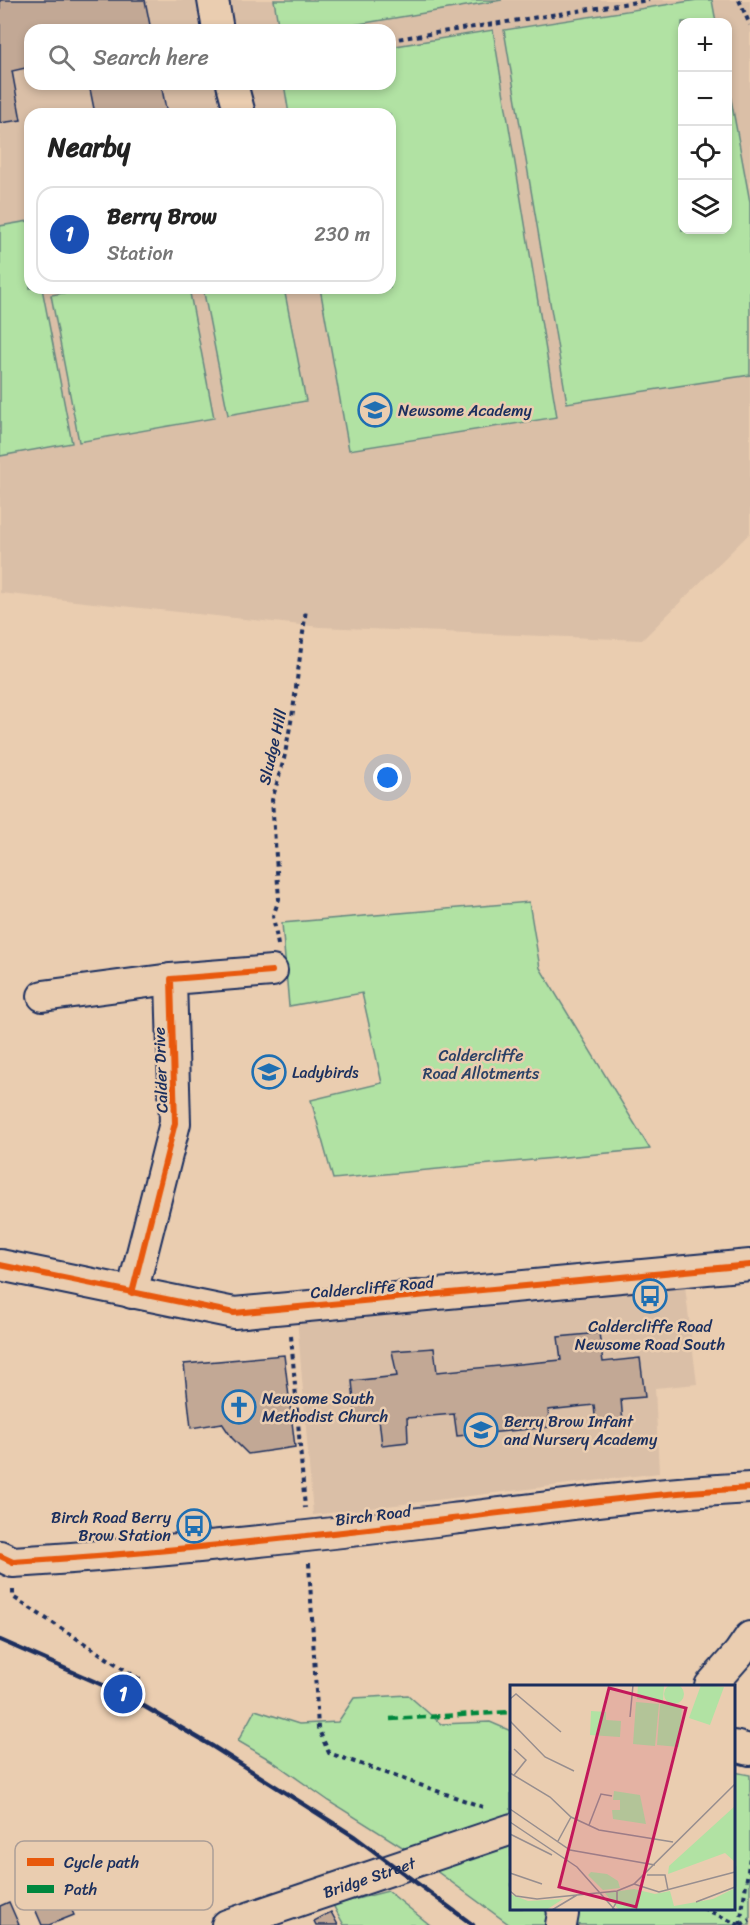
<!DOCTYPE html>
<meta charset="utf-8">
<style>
body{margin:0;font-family:Sriracha,sans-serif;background:#f6f6f6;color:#222}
.controls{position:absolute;right:18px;top:18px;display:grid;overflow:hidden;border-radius:12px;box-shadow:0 3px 9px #0003}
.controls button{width:54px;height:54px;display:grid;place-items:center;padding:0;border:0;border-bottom:2px solid #e0e0e0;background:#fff;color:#222;font:30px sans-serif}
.you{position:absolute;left:388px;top:778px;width:21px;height:21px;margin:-15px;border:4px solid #fff;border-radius:50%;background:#1a73e8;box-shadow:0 0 0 9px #1a73e833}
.badge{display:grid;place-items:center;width:39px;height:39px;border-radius:50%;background:#1f6fb2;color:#fff;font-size:20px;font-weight:700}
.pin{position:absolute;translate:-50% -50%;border:3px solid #fff;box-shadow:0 2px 6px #0006}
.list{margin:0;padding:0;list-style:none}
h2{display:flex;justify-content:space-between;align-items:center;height:78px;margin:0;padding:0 24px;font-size:26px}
h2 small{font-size:20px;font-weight:400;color:#767676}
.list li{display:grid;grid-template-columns:39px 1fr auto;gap:18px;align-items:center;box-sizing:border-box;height:96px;margin:0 12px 12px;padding:0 12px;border:2px solid #e0e0e0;border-radius:18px}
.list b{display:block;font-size:22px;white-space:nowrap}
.list p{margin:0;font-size:20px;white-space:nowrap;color:#767676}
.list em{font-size:20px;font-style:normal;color:#767676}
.icon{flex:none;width:33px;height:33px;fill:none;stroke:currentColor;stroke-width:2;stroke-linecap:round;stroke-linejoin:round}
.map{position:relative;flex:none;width:750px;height:1925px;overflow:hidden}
.search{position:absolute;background:#fff;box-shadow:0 3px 9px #0003;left:24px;top:24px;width:372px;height:66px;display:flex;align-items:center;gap:15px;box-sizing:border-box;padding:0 21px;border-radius:18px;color:#767676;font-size:22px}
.panel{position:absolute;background:#fff;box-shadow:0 3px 9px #0003;left:24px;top:108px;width:372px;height:186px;border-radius:18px}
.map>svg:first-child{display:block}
.built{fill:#dabfa7;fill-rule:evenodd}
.green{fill:#b1e2a3;stroke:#668880;stroke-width:1.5}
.building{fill:#c2a895;stroke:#1b2f5e;stroke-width:1.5}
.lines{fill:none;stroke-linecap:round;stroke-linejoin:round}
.minor-casing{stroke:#1b2f5e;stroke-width:34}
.path{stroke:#1b2f5e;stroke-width:4;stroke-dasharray:4.5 4.5;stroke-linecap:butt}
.minor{stroke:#eacdb0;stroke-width:30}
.rail{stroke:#1b2f5e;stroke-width:4.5}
.quiet{stroke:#00873e;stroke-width:4.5;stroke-dasharray:9 4.5;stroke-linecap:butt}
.cycleway-casing{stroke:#eacdb0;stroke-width:10}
.cycleway{stroke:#e8590c;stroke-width:6}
.labels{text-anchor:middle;stroke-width:5;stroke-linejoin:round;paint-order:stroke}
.poi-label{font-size:16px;fill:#1b2f5e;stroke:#eacdb0;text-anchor:start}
.street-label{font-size:16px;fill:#1b2f5e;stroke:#eacdb0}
.park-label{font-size:16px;fill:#2a4165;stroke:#eacdb0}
.inset-road{fill:none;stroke:#978e8f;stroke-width:1.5}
.view{fill:#c2185b;fill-opacity:0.15;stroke:#c2185b;stroke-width:3}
.inset-edge{fill:none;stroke:#1b2f5e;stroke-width:3}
.key{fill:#eacdb0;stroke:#ac9e97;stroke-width:1.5}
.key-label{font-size:16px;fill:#1b2f5e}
</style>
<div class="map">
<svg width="750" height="1925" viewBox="0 0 750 1925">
<rect width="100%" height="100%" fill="#eacdb0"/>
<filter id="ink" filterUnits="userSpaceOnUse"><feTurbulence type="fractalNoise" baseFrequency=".0167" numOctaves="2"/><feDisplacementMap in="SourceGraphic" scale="12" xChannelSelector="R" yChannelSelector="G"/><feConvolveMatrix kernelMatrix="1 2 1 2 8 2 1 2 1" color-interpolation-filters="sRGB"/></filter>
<g filter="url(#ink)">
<g class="built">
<path d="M0,0h750v533l-108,107 -322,-13 -320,-34zM682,22h46v208h-46zM30,30h360v54h-360zM30,114h360v174h-360z"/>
<polygon points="684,1278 697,1384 655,1388 659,1473 313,1515 297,1317"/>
</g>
<g class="green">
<polygon points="274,0 502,0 323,30 279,30"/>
<polygon points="697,0 712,0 716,22 682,22 682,230 728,230 728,83 750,202 750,375 567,403 504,30"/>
<polygon points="493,30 557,417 349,450 320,288 390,288 390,114 289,114 284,84 390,84 390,47"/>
<polygon points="29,221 30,288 42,288 72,443 0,456 0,226"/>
<polygon points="92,288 189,288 214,418 79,442 51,295"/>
<polygon points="203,288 284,288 306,401 228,415"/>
<polygon points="529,902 540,968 650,1149 333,1179 311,1100 382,1083 362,993 289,1006 282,923"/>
<polygon points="408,1695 441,1724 490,1722 511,1731 511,1814 407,1850 329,1801 272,1761 238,1741 255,1710 299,1724 338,1722 354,1698"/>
<polygon points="734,1772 750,1775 750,1925 510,1925 435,1870 511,1844 512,1908 734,1908"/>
<polygon points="388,1891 430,1925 344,1925 333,1905"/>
</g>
<g class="building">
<polygon points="0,0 145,0 151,30 30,30 30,67 12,71 21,120 0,123"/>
<polygon points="89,84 161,84 167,114 95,114"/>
<polygon points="599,1333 603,1362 640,1358 645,1397 621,1399 623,1423 596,1425 594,1405 548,1410 550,1427 457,1436 454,1414 407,1418 408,1442 382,1445 379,1419 356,1421 352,1381 397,1376 392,1351 434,1348 437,1372 561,1360 558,1337"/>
<polygon points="284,1355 295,1447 248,1454 232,1438 222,1423 191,1428 184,1364"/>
<polygon points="59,1881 74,1915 49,1925 42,1925 29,1895"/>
<polygon points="9,1902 19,1925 0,1925 0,1906"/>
<polygon points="331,1912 338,1925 316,1925 314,1921"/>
</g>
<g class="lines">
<defs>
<g id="minor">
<polyline points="213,0 218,30"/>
<polyline points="232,84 240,114"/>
<polyline points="43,996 171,979"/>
<polyline points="0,1265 234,1313 750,1265"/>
<polyline points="132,1293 175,1123 171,979 272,971"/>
<path d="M0,1556l13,6c147,-9 293,-25 439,-43 99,-12 198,-26 298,-31"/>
<polyline points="710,1686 739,1653 750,1637"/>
<polyline points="734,1746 750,1750"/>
<path id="s1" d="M227,1925l285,-96"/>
<polyline points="561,1925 563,1914 562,1908"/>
</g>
</defs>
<use href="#minor" class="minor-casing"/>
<g class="path">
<polyline points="739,0 750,25"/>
<polyline points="390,40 649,0"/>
<polyline points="278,945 273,916 279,899 272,800 284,759 293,711 306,609"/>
<polyline points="291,1336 305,1508"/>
<polyline points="309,1563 318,1728 329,1753 483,1807"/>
<polyline points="13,1590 13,1597 139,1679 137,1684"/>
<polyline points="703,1908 739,1925"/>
<polyline points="740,1925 750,1857"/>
<polyline points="741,1925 750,1920"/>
</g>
<use href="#minor" class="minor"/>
<polyline class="rail" points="0,1640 123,1694 212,1746 355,1837 473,1925"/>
<polyline class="quiet" points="390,1719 512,1712"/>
<defs>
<g id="cycleway">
<polyline points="0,1265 234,1313 750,1265"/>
<polyline points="132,1293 175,1123 171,979 272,971"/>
<path d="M0,1556l13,6c147,-9 293,-25 439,-43 99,-12 198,-26 298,-31"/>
</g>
</defs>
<use href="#cycleway" class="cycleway-casing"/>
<use href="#cycleway" class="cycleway"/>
</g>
</g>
<defs>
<symbol id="school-ring" viewBox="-11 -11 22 22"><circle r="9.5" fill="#eacdb0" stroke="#1f6fb2" stroke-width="1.5"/><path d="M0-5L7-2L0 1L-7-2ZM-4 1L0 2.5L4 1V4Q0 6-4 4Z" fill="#1f6fb2"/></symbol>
<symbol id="bus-ring" viewBox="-11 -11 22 22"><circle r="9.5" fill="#eacdb0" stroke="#1f6fb2" stroke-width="1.5"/><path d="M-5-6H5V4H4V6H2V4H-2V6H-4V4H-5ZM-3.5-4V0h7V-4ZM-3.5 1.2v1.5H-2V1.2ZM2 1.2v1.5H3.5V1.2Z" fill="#1f6fb2"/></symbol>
<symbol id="church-ring" viewBox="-11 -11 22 22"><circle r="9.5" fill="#eacdb0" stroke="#1f6fb2" stroke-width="1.5"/><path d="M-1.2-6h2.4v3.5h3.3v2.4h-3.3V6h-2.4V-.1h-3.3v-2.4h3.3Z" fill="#1f6fb2"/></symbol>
</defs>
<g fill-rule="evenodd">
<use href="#school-ring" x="356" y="391" width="38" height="38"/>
<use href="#school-ring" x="250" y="1053" width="38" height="38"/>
<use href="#bus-ring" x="631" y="1277" width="38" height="38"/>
<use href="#church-ring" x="220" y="1388" width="38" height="38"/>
<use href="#school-ring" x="462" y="1411" width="38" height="38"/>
<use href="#bus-ring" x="175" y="1507" width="38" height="38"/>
</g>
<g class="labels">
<g class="poi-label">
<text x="398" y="416">Newsome Academy</text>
<text x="292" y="1078">Ladybirds</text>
<text x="650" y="1332" text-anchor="middle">Caldercliffe Road<tspan x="650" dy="18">Newsome Road South</tspan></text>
<text x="262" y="1404">Newsome South<tspan x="262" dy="18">Methodist Church</tspan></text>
<text x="504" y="1427">Berry Brow Infant<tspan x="504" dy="18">and Nursery Academy</tspan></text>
<text x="171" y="1523" text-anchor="end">Birch Road Berry<tspan x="171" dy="18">Brow Station</tspan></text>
</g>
<g class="street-label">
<text transform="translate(272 747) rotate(-77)" y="6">Sludge Hill</text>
<text transform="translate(160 1070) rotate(-92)" y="6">Calder Drive</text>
<text transform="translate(372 1287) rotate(-5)" y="6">Caldercliffe Road</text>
<text transform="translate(373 1515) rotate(-7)" y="6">Birch Road</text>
<text dy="6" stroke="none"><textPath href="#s1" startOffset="150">Bridge Street</textPath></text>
</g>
<g class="park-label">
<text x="481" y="1061">Caldercliffe<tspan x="481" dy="18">Road Allotments</tspan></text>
</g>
</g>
<g transform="translate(510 1685)">
<rect width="225" height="225" fill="#eacdb0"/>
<path d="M154 9a10 10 0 1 1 20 0a10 10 0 1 1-20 0ZM128,0h26l-1,16 -26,-2zM191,0l23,2 -14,38 -21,-7zM126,17l23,2 -4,42 -22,-2zM150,19l22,2 -3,41 -22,-2zM81,26l15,1v8l15,1 -1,16 -30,-2zM104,106l26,4 6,29 -33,-5 -1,-9h8v-10h-7zM225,121v56l-10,-9 -57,21 1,-8zM81,187l16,2 11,7 2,7 -17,2 -15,-15zM225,203v22h-116l-14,-17 29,-4 21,5 15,-3 4,15 39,-7zM0,209l18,7 35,-2 -17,11h-36z" fill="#b1e2a3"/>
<path class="inset-road" d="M0,14l6,-5 45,38M120,32l3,-32M0,36l35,36 29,14M4,64l12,11 -12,15M0,88l40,24 21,20 28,13 74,12M0,124l60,41 85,15M0,137l67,45 38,43M79,140l12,-31 11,2M0,149l42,21M48,156l13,-24M0,188l32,11M137,190h18l3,15M124,199l25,8 76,-20M0,206l6,5 21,3 80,-8 17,-7 101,-100M186,217l39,-15M42,225l25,-15M102,225l5,-9v-10"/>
<path class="view" d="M99,3l77,20 -50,199 -77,-20z"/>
<rect width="225" height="225" class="inset-edge"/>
</g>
<rect x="15" y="1841" width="198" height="69" rx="9" class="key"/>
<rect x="27" y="1858" width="27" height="8" fill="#e8590c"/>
<rect x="27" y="1885" width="27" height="8" fill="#00873e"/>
<g class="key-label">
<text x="64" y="1868">Cycle path</text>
<text x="64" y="1895">Path</text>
</g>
</svg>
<div class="controls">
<button>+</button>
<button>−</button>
<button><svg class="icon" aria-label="locate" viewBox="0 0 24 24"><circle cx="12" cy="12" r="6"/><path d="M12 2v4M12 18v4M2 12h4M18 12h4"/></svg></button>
<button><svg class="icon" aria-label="layers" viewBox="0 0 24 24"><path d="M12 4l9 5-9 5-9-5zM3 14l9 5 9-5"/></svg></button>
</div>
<div class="you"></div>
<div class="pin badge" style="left:123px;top:1694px;background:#1a4fb4">1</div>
<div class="search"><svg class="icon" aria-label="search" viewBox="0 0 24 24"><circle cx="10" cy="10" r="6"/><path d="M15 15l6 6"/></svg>Search here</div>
<section class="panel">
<h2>Nearby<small></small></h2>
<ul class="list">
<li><span class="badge" style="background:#1a4fb4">1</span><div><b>Berry Brow</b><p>Station</p></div><em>230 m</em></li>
</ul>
</section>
</div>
